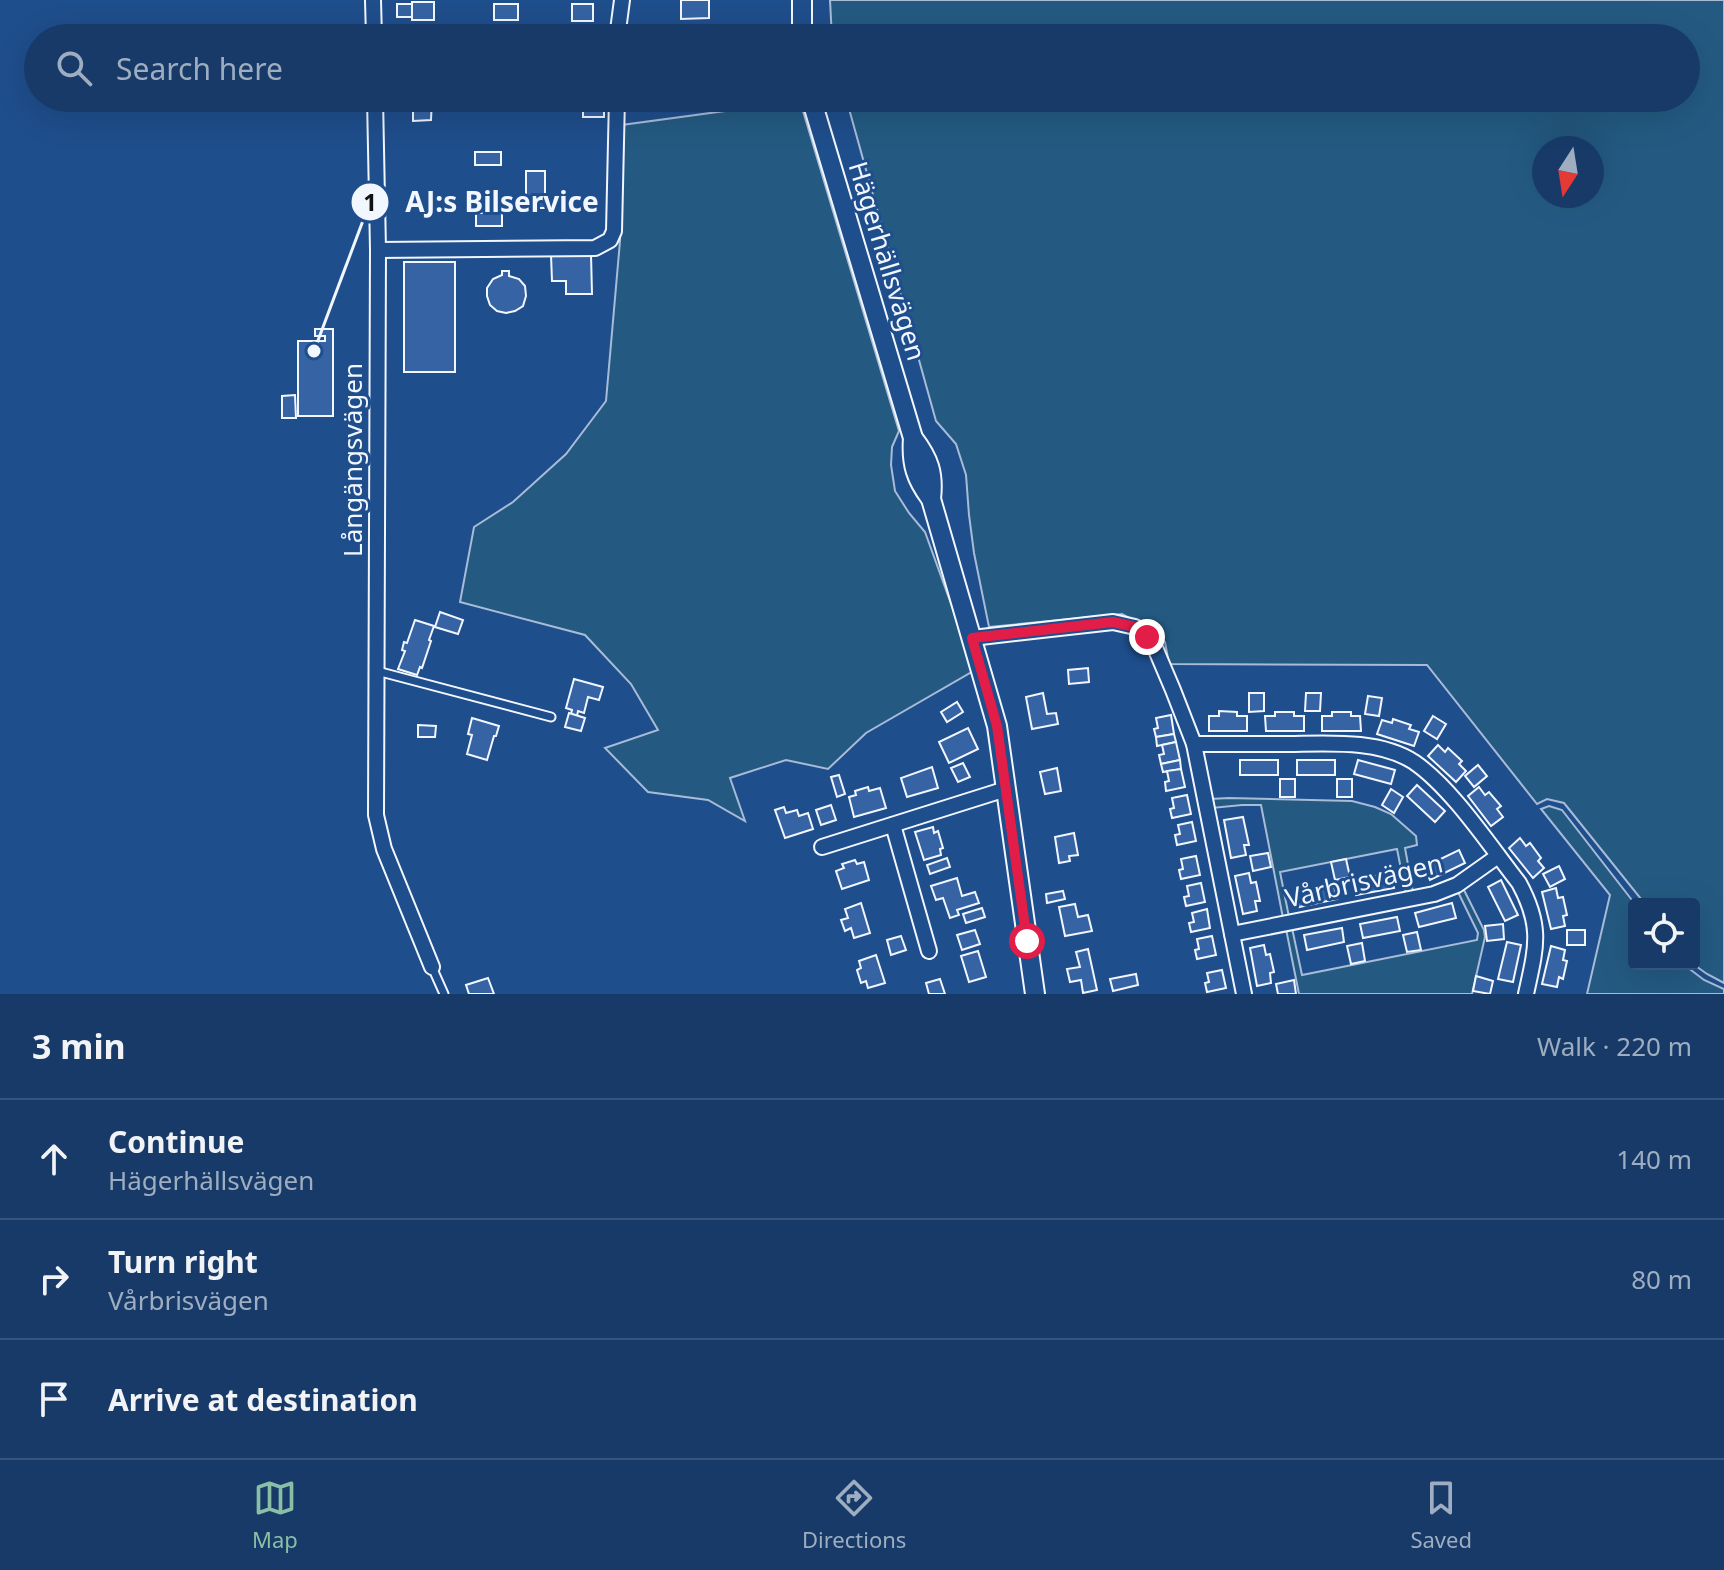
<!DOCTYPE html>
<meta charset="utf-8">
<style>
body{margin:0;font-family:"Noto Sans",sans-serif;background:#20416f;color:#f1f3f6}
.controls{position:absolute;right:24px;bottom:24px;display:grid;overflow:hidden;border-radius:8px;box-shadow:0 8px 32px #0002}
.controls button{width:72px;height:72px;display:grid;place-items:center;padding:0;border:0;border-bottom:2px solid #36547d;background:#173a69;color:#f1f3f6;font:40px sans-serif}
.compass{position:absolute;left:1532px;top:136px;width:72px;height:72px;border-radius:50%;background:#173a69;box-shadow:0 8px 32px #0002;rotate:192deg}
.stop{position:absolute;width:24px;height:24px;margin:-18px;border:6px solid #e11d48;border-radius:50%;background:#fff}
.stop.end{background:#e11d48;border-color:#fff;box-shadow:0 2px 8px #0008}
.list{margin:0;padding:0;list-style:none}
h2{display:flex;justify-content:space-between;align-items:center;height:104px;margin:0;padding:0 32px;font-size:34px}
h2 small{font-size:26px;font-weight:400;color:#9eadc0}
.list li{display:grid;grid-template-columns:52px 1fr auto;gap:24px;align-items:center;box-sizing:border-box;height:120px;padding:0 32px;border-top:2px solid #36547d}
.list b{display:block;font-size:30px;white-space:nowrap}
.list p{margin:0;font-size:26px;white-space:nowrap;color:#9eadc0}
.list em{font-size:26px;font-style:normal;color:#9eadc0}
.icon{flex:none;width:44px;height:44px;fill:none;stroke:currentColor;stroke-width:2;stroke-linecap:round;stroke-linejoin:round}
.map{position:relative;flex:none;width:1724px;height:994px;overflow:hidden}
.search{position:absolute;background:#173a69;box-shadow:0 8px 32px #0002;left:24px;right:24px;top:24px;height:88px;display:flex;align-items:center;gap:20px;box-sizing:border-box;padding:0 28px;border-radius:44px;color:#9eadc0;font-size:30px}
.sheet{height:464px;background:#173a69}
nav{display:flex;justify-content:space-around;align-items:center;box-sizing:border-box;height:112px;border-top:2px solid #36547d;background:#173a69;font-size:22px;color:#9eadc0}
nav a{display:grid;justify-items:center;gap:4px}
nav .on{color:#8abfa5}
.map>svg:first-child{display:block}
.green{fill:#245a82;stroke:#a8bbd7;stroke-width:2;fill-rule:evenodd}
.building{fill:#3563a3;stroke:#f2f6ff;stroke-width:2}
.lines{fill:none;stroke-linecap:round;stroke-linejoin:round}
.lane-casing{stroke:#f2f6ff;stroke-width:11}
.street-casing{stroke:#f2f6ff;stroke-width:18}
.secondary-casing{stroke:#f2f6ff;stroke-width:22}
.lane{stroke:#1f4e8c;stroke-width:7}
.street{stroke:#1f4e8c;stroke-width:14}
.secondary{stroke:#1f4e8c;stroke-width:18}
.route{stroke:#e11d48;stroke-width:10}
.labels{text-anchor:middle;stroke-width:6;stroke-linejoin:round;paint-order:stroke}
.street-label{font-size:26px;fill:#f2f6ff;stroke:#1f4e8c}
.leader{fill:none;stroke:#f2f6ff;stroke-width:3}
.callout-dot{fill:#f2f6ff;stroke:#1f4e8c;stroke-width:3}
.mark-label{font-size:24px;text-anchor:middle;font-weight:bold;fill:#111}
.callout-label{font-size:28px;text-anchor:middle;font-weight:bold;fill:#f2f6ff;stroke:#1f4e8c;stroke-width:6;stroke-linejoin:round;paint-order:stroke}
</style>
<div class="map">
<svg width="1724" height="994" viewBox="0 0 1724 994">
<rect width="100%" height="100%" fill="#1f4e8c"/>
<g class="green">
<path d="M830,0h894v983l-17,-9 -14,-10h1v-60h-49l-81,-101 -17,-4 -10,5 -110,-139 -258,-1 -4,-22 -22,-17 -21,-11 -133,13 -15,-74 -5,-38 -3,-40 -10,-31 -20,-23 -90,-323h840v-60h-854zM1544,148h48v48h-48z"/>
<polygon points="800,101 899,431 892,447 891,465 895,491 909,513 925,532 975,670 866,733 828,769 786,760 730,778 745,821 708,800 648,792 605,748 658,730 631,684 585,635 460,602 474,527 513,502 566,454 606,401 620,241 622,125"/>
<polygon points="1229,798 1352,801 1375,807 1391,814 1416,836 1417,845 1405,848 1413,892 1406,894 1397,849 1280,872 1289,917 1283,918 1261,805 1242,805 1212,808 1210,799"/>
<polygon points="1549,806 1562,810 1635,904 1634,964 1683,964 1704,980 1724,989 1724,994 1587,994 1610,895 1541,809"/>
<polygon points="1463,888 1484,930 1485,937 1472,994 1299,994 1286,929 1292,928 1302,975 1477,940 1478,933 1457,890"/>
</g>
<g class="building">
<polygon points="681,0 709,0 709,18 681,19"/>
<rect x="412" y="2" width="22" height="18"/>
<rect x="397" y="4" width="15" height="13"/>
<rect x="494" y="4" width="24" height="16"/>
<rect x="572" y="4" width="21" height="17"/>
<polygon points="409,98 432,98 431,120 413,121 413,108 409,108"/>
<rect x="583" y="98" width="21" height="19"/>
<rect x="475" y="152" width="26" height="13"/>
<rect x="526" y="171" width="19" height="37"/>
<rect x="476" y="213" width="26" height="13"/>
<polygon points="591,254 592,294 566,294 566,281 552,281 551,255"/>
<rect x="404" y="262" width="51" height="110"/>
<polygon points="502,271 509,271 509,276 519,279 525,286 526,296 523,306 515,311 506,313 497,311 490,305 487,296 487,288 493,279 502,275"/>
<polygon points="315,329 333,329 333,416 298,416 298,341 325,341 325,336 315,336"/>
<polygon points="295,395 296,418 282,418 282,396"/>
<polygon points="440,612 463,620 458,634 435,627"/>
<polygon points="415,620 434,626 429,640 431,641 422,668 420,667 417,675 398,669 405,651 402,650 404,642 407,643"/>
<polygon points="1088,668 1089,682 1069,684 1068,670"/>
<polygon points="574,679 603,687 599,700 588,697 584,713 578,711 577,716 571,714 572,710 566,708"/>
<polygon points="1043,693 1047,714 1056,713 1058,724 1032,729 1026,697"/>
<polygon points="1249,693 1264,693 1264,711 1249,712"/>
<polygon points="1306,693 1321,693 1320,711 1305,711"/>
<polygon points="1368,696 1382,698 1379,716 1365,714"/>
<polygon points="957,702 963,712 947,722 941,712"/>
<polygon points="1219,711 1237,712 1237,716 1247,716 1247,731 1209,731 1209,716 1219,716"/>
<polygon points="1275,712 1294,712 1294,716 1304,716 1304,731 1266,731 1265,716 1275,716"/>
<polygon points="1332,712 1351,712 1351,716 1360,716 1361,731 1322,731 1322,716 1332,716"/>
<polygon points="569,713 585,718 581,731 565,727"/>
<polygon points="1171,715 1174,734 1156,737 1154,729 1158,728 1156,718"/>
<polygon points="1433,716 1446,724 1437,739 1424,731"/>
<polygon points="472,718 499,726 496,736 494,736 487,760 467,754 472,735 468,734"/>
<polygon points="1393,719 1411,725 1409,729 1419,732 1414,746 1377,734 1382,720 1392,723"/>
<polygon points="418,725 436,726 435,737 418,737"/>
<polygon points="968,728 978,749 949,763 939,742"/>
<polygon points="1174,734 1176,742 1157,746 1156,737"/>
<polygon points="1176,742 1180,760 1161,764 1159,755 1164,754 1162,745"/>
<polygon points="1438,745 1445,752 1448,748 1462,761 1459,764 1466,771 1456,782 1428,756"/>
<polygon points="1180,760 1181,769 1163,772 1161,764"/>
<rect x="1240" y="760" width="38" height="15"/>
<rect x="1297" y="760" width="38" height="15"/>
<polygon points="1358,760 1395,770 1391,784 1354,774"/>
<polygon points="963,763 970,777 958,782 951,768"/>
<polygon points="1478,765 1487,776 1474,787 1465,776"/>
<polygon points="932,767 938,788 907,797 901,778"/>
<polygon points="1057,768 1061,791 1045,794 1040,772"/>
<polygon points="1181,769 1185,787 1166,791 1165,782 1169,781 1167,771"/>
<polygon points="839,775 845,794 837,797 831,777"/>
<rect x="1280" y="779" width="15" height="18"/>
<rect x="1337" y="779" width="15" height="18"/>
<polygon points="1417,785 1445,811 1435,822 1407,796"/>
<polygon points="868,787 869,791 880,788 886,808 854,817 849,797 856,795 855,791"/>
<polygon points="1479,787 1485,795 1489,792 1501,806 1497,809 1503,817 1491,826 1468,796"/>
<polygon points="1391,789 1403,797 1394,813 1382,805"/>
<polygon points="1187,795 1191,814 1172,818 1170,809 1174,808 1172,798"/>
<polygon points="831,805 836,820 821,825 816,810"/>
<polygon points="784,807 786,813 797,810 799,816 808,813 813,829 785,838 775,810"/>
<polygon points="1243,817 1249,845 1244,845 1246,855 1231,858 1224,820"/>
<polygon points="1192,822 1196,841 1177,845 1175,835 1180,834 1178,825"/>
<polygon points="933,827 934,833 938,831 943,848 940,849 941,855 924,860 915,832"/>
<polygon points="1074,833 1078,855 1069,856 1070,861 1059,863 1055,837"/>
<polygon points="1520,838 1526,846 1530,843 1541,858 1538,861 1544,868 1533,878 1509,848"/>
<polygon points="1459,850 1465,863 1430,880 1424,867"/>
<polygon points="1268,853 1271,867 1253,871 1250,856"/>
<polygon points="1196,856 1200,875 1181,879 1179,870 1183,869 1181,859"/>
<polygon points="947,858 950,867 930,874 927,865"/>
<polygon points="1346,859 1350,877 1335,880 1331,862"/>
<polygon points="855,860 857,864 864,862 869,880 842,889 836,871 844,868 842,864"/>
<polygon points="1559,866 1565,879 1550,887 1543,874"/>
<polygon points="1249,873 1251,883 1256,882 1260,901 1255,901 1257,911 1243,914 1235,876"/>
<polygon points="1391,873 1394,888 1356,895 1353,881"/>
<polygon points="957,878 962,896 975,892 979,903 957,910 959,915 950,918 943,898 936,900 931,886"/>
<polygon points="1501,880 1518,915 1505,921 1488,887"/>
<polygon points="1201,883 1205,902 1186,906 1184,897 1189,896 1187,886"/>
<polygon points="1334,885 1337,899 1299,907 1296,892"/>
<polygon points="1556,888 1558,898 1563,897 1567,915 1563,916 1565,926 1551,929 1542,892"/>
<polygon points="1063,891 1065,899 1047,903 1046,894"/>
<polygon points="861,903 870,933 854,938 851,928 845,931 841,920 848,918 845,909"/>
<polygon points="1452,903 1456,918 1419,927 1415,913"/>
<polygon points="1075,904 1078,917 1088,915 1092,931 1065,936 1059,907"/>
<polygon points="982,908 985,917 966,923 963,914"/>
<polygon points="1207,909 1210,928 1191,932 1189,923 1194,922 1192,913"/>
<polygon points="1397,917 1400,931 1363,938 1360,924"/>
<polygon points="1503,924 1504,939 1487,941 1485,926"/>
<polygon points="1342,928 1344,942 1307,950 1304,935"/>
<polygon points="975,930 980,944 962,950 957,935"/>
<rect x="1567" y="930" width="18" height="15"/>
<polygon points="1417,932 1421,950 1407,952 1403,935"/>
<polygon points="901,936 906,950 891,955 887,940"/>
<polygon points="1212,936 1216,955 1197,959 1195,950 1199,949 1197,939"/>
<polygon points="1507,942 1521,945 1513,982 1498,979"/>
<polygon points="1362,943 1365,961 1351,964 1347,946"/>
<polygon points="1264,945 1266,955 1270,954 1274,972 1270,973 1271,983 1257,986 1250,948"/>
<polygon points="1551,946 1565,950 1563,960 1567,961 1563,979 1559,977 1557,987 1542,984"/>
<polygon points="1088,949 1097,990 1083,993 1081,980 1070,982 1067,969 1080,967 1076,952"/>
<polygon points="978,951 986,977 969,982 961,956"/>
<polygon points="876,955 885,983 868,988 866,981 861,983 857,970 861,968 859,961"/>
<polygon points="1222,970 1226,988 1207,992 1205,983 1209,982 1207,973"/>
<polygon points="1136,974 1138,985 1113,991 1110,979"/>
<polygon points="1476,976 1493,981 1490,994 1473,991"/>
<polygon points="488,978 494,994 469,994 466,985"/>
<polygon points="940,979 945,994 929,994 926,983"/>
<polygon points="1294,980 1296,994 1278,994 1276,984"/>
</g>
<g class="lines">
<defs>
<g id="lane">
<polyline points="377,671 551,717"/>
<polyline points="432,967 444,994"/>
</g>
<g id="street">
<polyline points="373,0 374,38"/>
<polyline points="617,38 622,0"/>
<polyline points="375,98 378,250 376,815 384,849 432,967"/>
<polyline points="378,250 595,248 610,240 614,231 617,98"/>
<polyline points="972,638 1113,622 1135,627 1147,637 1156,650 1173,690 1194,744 1244,994"/>
<path d="M1194,744c29,0 58,0 87,0 41,0 96,-6 133,18 38,26 76,84 105,121 24,44 17,65 7,111"/>
<polyline points="893,825 929,951"/>
<polyline points="822,847 1006,789"/>
<polyline points="1232,934 1434,894 1457,885 1498,856"/>
</g>
<g id="secondary">
<polyline points="802,0 802,38"/>
<path d="M811,98l102,340c16,21 21,35 18,61"/>
<path d="M913,438c-2,26 3,41 18,61l66,227 38,268"/>
</g>
</defs>
<use href="#lane" class="lane-casing"/>
<use href="#street" class="street-casing"/>
<use href="#secondary" class="secondary-casing"/>
<use href="#lane" class="lane"/>
<use href="#street" class="street"/>
<use href="#secondary" class="secondary"/>
</g>
<g class="lines">
<polyline class="route" points="1027,941 997,726 972,638 1113,622 1135,627 1147,637"/>
</g>
<g class="labels">
<g class="street-label">
<text transform="translate(887 261) rotate(73)" y="9">Hägerhällsvägen</text>
<text transform="translate(353 460) rotate(-90)" y="9">Långängsvägen</text>
<text transform="translate(1364 881) rotate(-13)" y="9">Vårbrisvägen</text>
</g>
</g>
<path class="leader" d="M314 351L370 202"/>
<g class="callout-dot">
<circle cx="314" cy="351" r="8"/>
<circle cx="370" cy="202" r="20"/>
</g>
<g class="mark-label">
<text x="370" y="211">1</text>
</g>
<g class="callout-label">
<text x="502" y="212">AJ:s Bilservice</text>
</g>
</svg>
<div class="controls">
<button><svg class="icon" aria-label="locate" viewBox="0 0 24 24"><circle cx="12" cy="12" r="6"/><path d="M12 2v4M12 18v4M2 12h4M18 12h4"/></svg></button>
</div>
<svg class="compass" viewBox="-18 -18 36 36"><path d="M0-13l5 13h-10z" fill="#e53935"/><path d="M0 13l5-13h-10z" fill="#9eadc0"/></svg>
<div class="stop" style="left:1027px;top:941px"></div>
<div class="stop end" style="left:1147px;top:637px"></div>
<div class="search"><svg class="icon" aria-label="search" viewBox="0 0 24 24"><circle cx="10" cy="10" r="6"/><path d="M15 15l6 6"/></svg>Search here</div>
</div>
<section class="sheet">
<h2>3 min<small>Walk · 220 m</small></h2>
<ul class="list">
<li><svg class="icon" aria-label="ahead" viewBox="0 0 24 24"><path d="M12 20V5M6 11l6-6 6 6"/></svg><div><b>Continue</b><p>Hägerhällsvägen</p></div><em>140 m</em></li>
<li><svg class="icon" aria-label="right" viewBox="0 0 24 24"><path d="M7 20v-9h11M14 6l5 5-5 5"/></svg><div><b>Turn right</b><p>Vårbrisvägen</p></div><em>80 m</em></li>
<li><svg class="icon" aria-label="arrive" viewBox="0 0 24 24"><path d="M6 21V4h12l-3 4 3 4H6"/></svg><div><b>Arrive at destination</b></div></li>
</ul>
</section>
<nav>
<a class="on"><svg class="icon" aria-label="map" viewBox="0 0 24 24"><path d="M3 6l6-2 6 2 6-2v14l-6 2-6-2-6 2zM9 4v14M15 6v14"/></svg>Map</a>
<a><svg class="icon" aria-label="directions" viewBox="0 0 24 24"><path d="M12 3l9 9-9 9-9-9zM9 14v-3h6M13 9l2 2-2 2"/></svg>Directions</a>
<a><svg class="icon" aria-label="saved" viewBox="0 0 24 24"><path d="M7 4h10v16l-5-4-5 4z"/></svg>Saved</a>
</nav>
